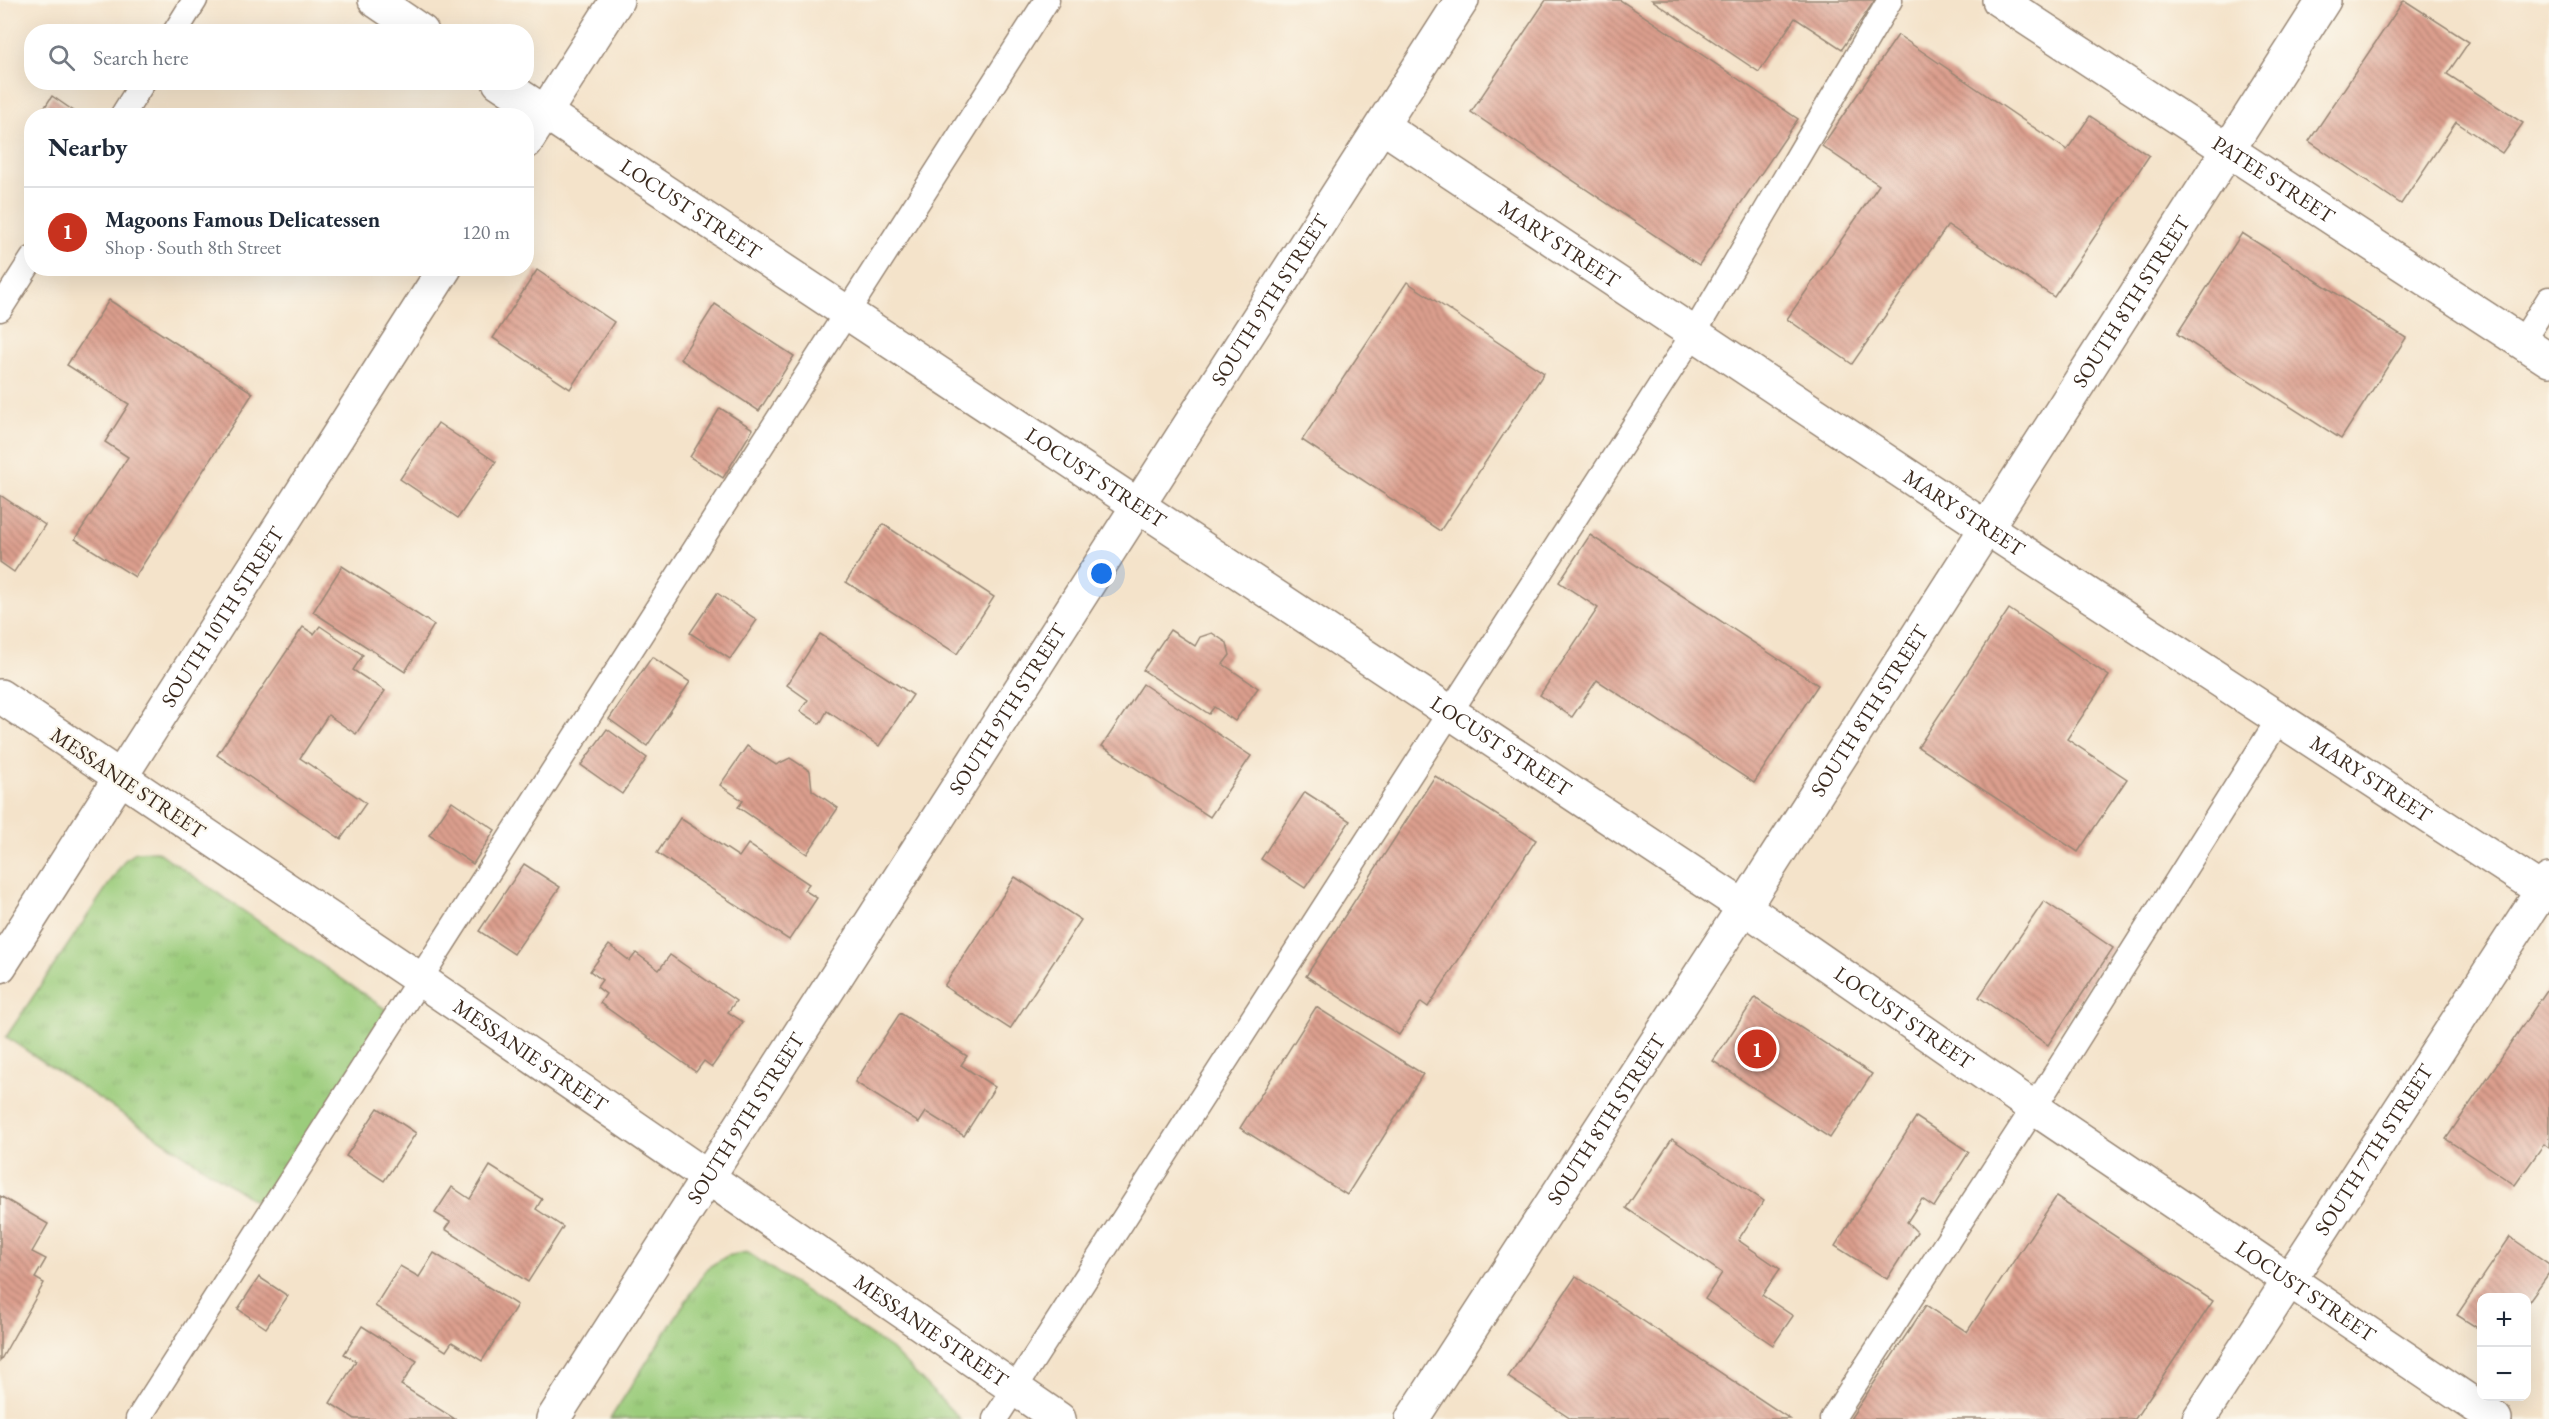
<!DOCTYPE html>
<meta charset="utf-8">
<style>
body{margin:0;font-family:"EB Garamond",serif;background:#f2f2f3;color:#1f2937}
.controls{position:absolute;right:18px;bottom:18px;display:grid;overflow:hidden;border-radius:12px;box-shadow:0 6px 24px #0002}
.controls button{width:54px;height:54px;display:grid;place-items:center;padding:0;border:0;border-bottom:2px solid #e0e1e3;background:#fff;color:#1f2937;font:30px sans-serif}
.you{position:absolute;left:1102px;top:574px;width:21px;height:21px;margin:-15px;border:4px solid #fff;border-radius:50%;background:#1a73e8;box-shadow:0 0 0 9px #1a73e833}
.badge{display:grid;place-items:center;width:39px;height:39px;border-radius:50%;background:#c8321e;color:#fff;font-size:20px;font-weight:700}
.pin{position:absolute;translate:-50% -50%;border:3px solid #fff;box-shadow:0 2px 6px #0006}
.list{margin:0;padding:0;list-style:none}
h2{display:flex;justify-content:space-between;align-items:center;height:78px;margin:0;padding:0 24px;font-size:26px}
h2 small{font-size:20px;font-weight:400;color:#747a83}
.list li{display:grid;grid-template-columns:39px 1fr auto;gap:18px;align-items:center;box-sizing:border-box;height:90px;padding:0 24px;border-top:2px solid #e0e1e3}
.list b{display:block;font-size:22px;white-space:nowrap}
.list p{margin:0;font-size:20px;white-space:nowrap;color:#747a83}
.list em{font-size:20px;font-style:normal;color:#747a83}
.icon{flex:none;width:33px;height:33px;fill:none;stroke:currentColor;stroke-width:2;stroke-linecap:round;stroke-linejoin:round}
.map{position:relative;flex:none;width:2549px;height:1419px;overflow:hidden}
.search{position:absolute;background:#fff;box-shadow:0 6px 24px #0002;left:24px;top:24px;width:510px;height:66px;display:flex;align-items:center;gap:15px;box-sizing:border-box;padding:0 21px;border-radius:24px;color:#747a83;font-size:22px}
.panel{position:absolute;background:#fff;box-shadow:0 6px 24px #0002;left:24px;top:108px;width:510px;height:168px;border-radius:24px}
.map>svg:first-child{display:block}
.grass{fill:url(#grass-tufts);stroke:#6b7b4c;stroke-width:1.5}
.building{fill:url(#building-back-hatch)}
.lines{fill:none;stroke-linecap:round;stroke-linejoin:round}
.service-casing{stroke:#988674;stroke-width:27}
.minor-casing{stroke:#988674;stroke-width:36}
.tertiary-casing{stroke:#988674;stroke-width:36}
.secondary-casing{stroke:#988674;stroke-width:36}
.service{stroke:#fff;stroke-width:24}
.minor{stroke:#fff;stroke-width:33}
.tertiary{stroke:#fff;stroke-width:33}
.secondary{stroke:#fff;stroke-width:33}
.labels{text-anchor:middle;stroke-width:4.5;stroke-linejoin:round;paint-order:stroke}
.street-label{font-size:21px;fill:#3b2a1e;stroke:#fbf7ec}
</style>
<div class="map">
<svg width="2549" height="1419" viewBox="0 0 2549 1419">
<defs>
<pattern id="grass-tufts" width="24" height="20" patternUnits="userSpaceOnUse" patternTransform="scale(1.5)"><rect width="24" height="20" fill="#9bcc7b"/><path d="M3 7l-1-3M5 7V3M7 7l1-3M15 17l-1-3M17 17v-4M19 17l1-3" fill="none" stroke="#86af6a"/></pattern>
<pattern id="building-back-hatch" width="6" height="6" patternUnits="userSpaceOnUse" patternTransform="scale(1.5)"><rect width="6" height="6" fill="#dc9f8e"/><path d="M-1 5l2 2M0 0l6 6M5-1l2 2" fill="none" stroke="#b48273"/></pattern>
</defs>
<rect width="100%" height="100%" fill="#fbf7ec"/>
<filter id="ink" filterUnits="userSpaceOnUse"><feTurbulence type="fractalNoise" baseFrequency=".0167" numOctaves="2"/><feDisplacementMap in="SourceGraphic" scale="12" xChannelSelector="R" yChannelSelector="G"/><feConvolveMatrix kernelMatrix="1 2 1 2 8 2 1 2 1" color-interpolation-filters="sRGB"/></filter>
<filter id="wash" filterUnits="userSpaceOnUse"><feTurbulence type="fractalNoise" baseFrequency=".008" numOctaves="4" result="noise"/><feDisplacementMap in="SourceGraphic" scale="24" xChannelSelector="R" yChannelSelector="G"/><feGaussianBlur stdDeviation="1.35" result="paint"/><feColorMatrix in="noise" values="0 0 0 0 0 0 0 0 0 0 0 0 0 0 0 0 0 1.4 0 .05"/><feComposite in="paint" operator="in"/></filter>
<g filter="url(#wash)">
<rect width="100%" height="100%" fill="#f4e3ca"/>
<g class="grass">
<polygon points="157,851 388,1011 262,1206 6,1037 125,860 136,852"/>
<polygon points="747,1252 891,1349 960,1419 610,1419 707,1268 727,1256"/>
</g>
<g id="blocks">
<g class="building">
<polygon points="1546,0 1620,0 1798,119 1699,265 1471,112"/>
<polygon points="1652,0 1875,0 1842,49 1795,18 1759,72"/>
<polygon points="2404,0 2469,42 2447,74 2523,123 2502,153 2456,122 2401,204 2309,141"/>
<polygon points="1898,35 2067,150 2090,116 2149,156 2054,297 1948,225 1852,364 1787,319 1879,185 1822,146"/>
<polygon points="52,96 81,116 39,116"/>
<polygon points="2242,233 2406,338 2341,439 2177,334"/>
<polygon points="537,270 614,322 570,389 493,338"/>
<polygon points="1407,282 1544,373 1440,531 1302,440"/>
<polygon points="109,300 253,393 135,577 75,539 128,457 105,442 129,404 67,365"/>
<polygon points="715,304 794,356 759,411 680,359"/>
<polygon points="720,408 753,429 723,478 690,457"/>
<polygon points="438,423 496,462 458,518 400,479"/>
<polygon points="0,495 45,525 14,572 0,562"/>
<polygon points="883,524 994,597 957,654 846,582"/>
<polygon points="1590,535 1818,685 1754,783 1597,680 1572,717 1540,695 1598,608 1559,582"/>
<polygon points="342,566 434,625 405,672 313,612"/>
<polygon points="717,593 757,620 730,659 690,633"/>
<polygon points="2009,609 2109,676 2067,739 2127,779 2078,852 1918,747"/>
<polygon points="320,626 363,655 353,670 385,691 356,734 328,715 300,758 366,803 341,839 217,755 303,627 314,634"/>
<polygon points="1170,630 1195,646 1200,637 1212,633 1227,643 1230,655 1223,664 1258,688 1235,721 1214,707 1209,714 1143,670"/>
<polygon points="820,634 913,695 879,746 827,711 820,724 800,711 808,700 787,685"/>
<polygon points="652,657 690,682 647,746 609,719"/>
<polygon points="1143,684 1251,756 1210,817 1102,746"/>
<polygon points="607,729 647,758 622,794 581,765"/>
<polygon points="747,746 776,765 790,758 810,771 812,790 838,808 807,854 738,807 743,801 720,785"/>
<polygon points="1435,776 1536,840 1428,1007 1421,1002 1399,1035 1306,976"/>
<polygon points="1305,792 1350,821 1305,888 1261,859"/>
<polygon points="452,801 495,830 473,864 429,835"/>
<polygon points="680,818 739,857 748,844 809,884 804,890 817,898 789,940 657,853"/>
<polygon points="524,864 560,887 514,954 479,931"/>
<polygon points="1015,877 1081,920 1010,1029 944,986"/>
<polygon points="2044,901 2113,948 2048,1045 1979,997"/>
<polygon points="609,945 630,961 636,953 659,970 670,955 736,1001 728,1012 743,1022 712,1067 704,1061 696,1072 600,1003 606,994 597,987 602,980 590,971"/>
<polygon points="2549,987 2549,1148 2544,1144 2515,1185 2446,1139"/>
<polygon points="1755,998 1872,1074 1830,1138 1713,1061"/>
<polygon points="1316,1007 1423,1074 1347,1195 1240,1128"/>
<polygon points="900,1013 967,1056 961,1065 995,1087 964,1136 926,1112 919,1123 855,1082"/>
<polygon points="378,1108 416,1133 384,1181 346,1156"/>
<polygon points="1916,1117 1969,1152 1934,1207 1922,1199 1907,1222 1917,1232 1887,1279 1835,1246"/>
<polygon points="1672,1139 1764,1201 1738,1240 1780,1269 1762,1295 1793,1316 1773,1345 1705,1299 1722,1273 1626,1208"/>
<polygon points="490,1166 542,1199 536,1209 563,1227 528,1282 445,1229 450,1222 435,1213 452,1187 470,1199"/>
<polygon points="0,1196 48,1224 32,1252 46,1259 35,1278 44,1283 0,1361"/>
<polygon points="2056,1197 2213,1301 2135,1419 1850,1419 1926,1305 1967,1332"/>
<polygon points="2510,1237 2549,1264 2549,1273 2526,1305 2526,1298 2482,1298 2482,1331 2457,1315"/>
<polygon points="434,1253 517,1305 482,1361 452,1342 446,1351 375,1306 400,1266 419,1277"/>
<polygon points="1576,1276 1790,1419 1571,1419 1508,1377"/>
<polygon points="259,1277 288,1296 266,1328 238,1309"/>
<polygon points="362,1326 417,1361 401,1385 455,1419 355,1419 330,1403 356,1361 344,1354"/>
</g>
</g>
</g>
<g filter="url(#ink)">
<use href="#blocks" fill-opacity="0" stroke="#988674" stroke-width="1.5"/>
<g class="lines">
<defs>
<g id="service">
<polyline points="175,32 195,0"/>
<polyline points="122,116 143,82"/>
<polyline points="0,309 32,259"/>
<polyline points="2522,342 2549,299"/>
<polyline points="138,1419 1047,0"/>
<polyline points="995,1419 1694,333 1890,0"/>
<polyline points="1832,1419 2034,1108 2279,719"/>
</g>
<g id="minor">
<polyline points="375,0 422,32"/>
<path id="s1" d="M1999,0l550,360"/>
<path id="s2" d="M499,82l1245,825 290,201 461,311"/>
<path id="s3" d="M1382,126l603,401 564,368"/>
<path id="s4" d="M2199,1419l350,-539"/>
</g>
<g id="tertiary">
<polyline points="0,696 120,777"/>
<path id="s5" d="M1412,1419l332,-512 580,-907"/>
</g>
<g id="secondary">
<polyline points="526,142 617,0"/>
<path id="s6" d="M120,777l301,203 638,439"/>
<path id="s7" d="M0,966l445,-698"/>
<path id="s8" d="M553,1419l909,-1419"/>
</g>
</defs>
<use href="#service" class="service-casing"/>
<use href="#minor" class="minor-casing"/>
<use href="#tertiary" class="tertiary-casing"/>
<use href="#secondary" class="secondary-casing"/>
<use href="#service" class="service"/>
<use href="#minor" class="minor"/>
<use href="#tertiary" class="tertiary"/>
<use href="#secondary" class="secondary"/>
</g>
</g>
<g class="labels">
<g class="street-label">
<text dy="7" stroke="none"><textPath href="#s1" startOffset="328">PATEE STREET</textPath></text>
<text dy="7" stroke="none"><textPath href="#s2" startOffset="230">LOCUST STREET</textPath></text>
<text dy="7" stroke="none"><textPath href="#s3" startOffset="213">MARY STREET</textPath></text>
<text dy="7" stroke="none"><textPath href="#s5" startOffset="1329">SOUTH 8TH STREET</textPath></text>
<text dy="7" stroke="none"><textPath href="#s8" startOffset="1329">SOUTH 9TH STREET</textPath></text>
<text dy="7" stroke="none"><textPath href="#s2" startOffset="716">LOCUST STREET</textPath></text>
<text dy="7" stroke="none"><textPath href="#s3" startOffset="699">MARY STREET</textPath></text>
<text dy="7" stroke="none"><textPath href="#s7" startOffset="414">SOUTH 10TH STREET</textPath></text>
<text dy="7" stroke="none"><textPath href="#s8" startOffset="843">SOUTH 9TH STREET</textPath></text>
<text dy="7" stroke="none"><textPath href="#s5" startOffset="843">SOUTH 8TH STREET</textPath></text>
<text dy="7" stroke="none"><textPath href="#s2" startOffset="1202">LOCUST STREET</textPath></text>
<text dy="7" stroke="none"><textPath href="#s3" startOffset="1185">MARY STREET</textPath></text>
<text transform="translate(128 783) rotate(34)" y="7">MESSANIE STREET</text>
<text dy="7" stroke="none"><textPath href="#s2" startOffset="1688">LOCUST STREET</textPath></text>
<text dy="7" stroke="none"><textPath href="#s6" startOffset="496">MESSANIE STREET</textPath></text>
<text dy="7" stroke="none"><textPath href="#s8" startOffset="357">SOUTH 9TH STREET</textPath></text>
<text dy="7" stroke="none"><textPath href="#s5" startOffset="357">SOUTH 8TH STREET</textPath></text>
<text dy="7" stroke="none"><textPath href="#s4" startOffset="321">SOUTH 7TH STREET</textPath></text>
<text dy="7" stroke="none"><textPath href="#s2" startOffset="2174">LOCUST STREET</textPath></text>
<text dy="7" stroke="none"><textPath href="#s6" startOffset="982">MESSANIE STREET</textPath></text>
</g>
</g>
</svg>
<div class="controls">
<button>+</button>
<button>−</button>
</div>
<div class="you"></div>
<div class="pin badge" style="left:1757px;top:1049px">1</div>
<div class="search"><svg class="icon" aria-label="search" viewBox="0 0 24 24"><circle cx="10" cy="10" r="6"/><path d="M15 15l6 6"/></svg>Search here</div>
<section class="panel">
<h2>Nearby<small></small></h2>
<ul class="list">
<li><span class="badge">1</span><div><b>Magoons Famous Delicatessen</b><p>Shop · South 8th Street</p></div><em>120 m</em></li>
</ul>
</section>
</div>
